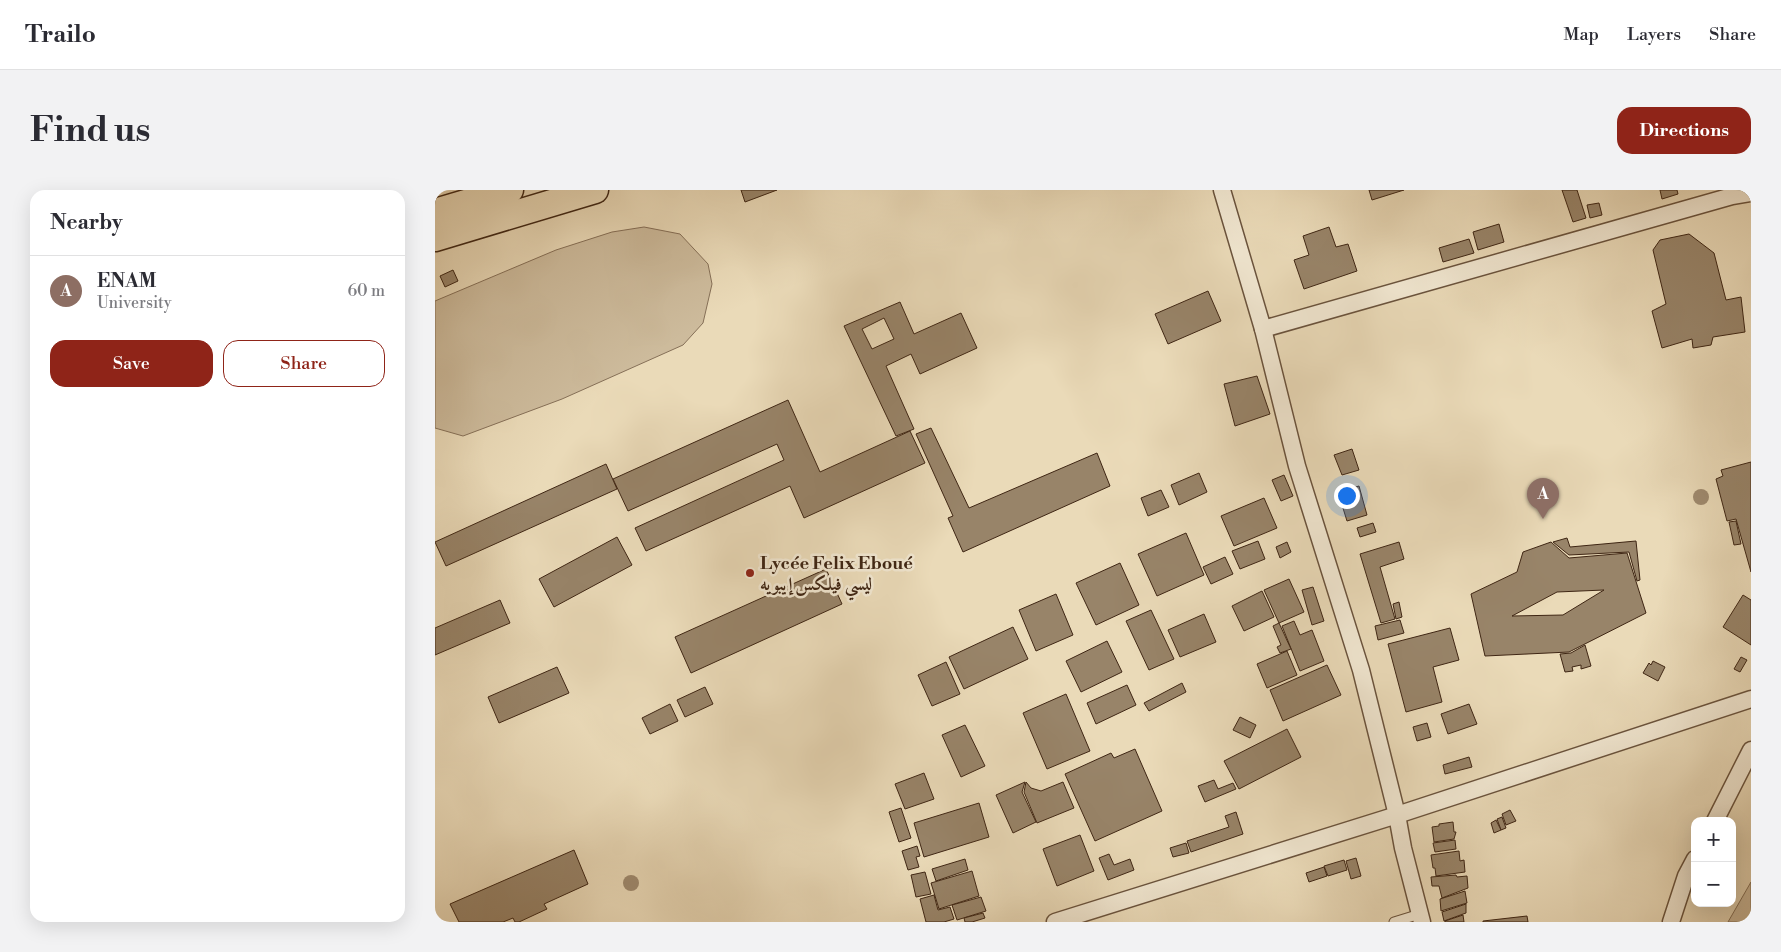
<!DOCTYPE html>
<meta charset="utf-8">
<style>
body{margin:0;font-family:"Libre Bodoni",Amiri,serif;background:#f2f2f3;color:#2b2b33}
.controls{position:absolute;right:15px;bottom:15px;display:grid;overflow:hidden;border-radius:10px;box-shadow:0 5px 20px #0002}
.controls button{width:45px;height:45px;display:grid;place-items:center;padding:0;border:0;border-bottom:1px solid #e1e1e2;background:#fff;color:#2b2b33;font:25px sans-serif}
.you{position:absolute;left:911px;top:305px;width:18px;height:18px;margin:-12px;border:4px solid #fff;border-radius:50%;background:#1a73e8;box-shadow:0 0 0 8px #1a73e833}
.badge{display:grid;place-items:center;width:32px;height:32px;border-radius:50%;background:#8f2418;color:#fff;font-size:16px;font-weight:700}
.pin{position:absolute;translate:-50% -41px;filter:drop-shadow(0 1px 2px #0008)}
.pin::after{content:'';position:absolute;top:26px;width:18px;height:15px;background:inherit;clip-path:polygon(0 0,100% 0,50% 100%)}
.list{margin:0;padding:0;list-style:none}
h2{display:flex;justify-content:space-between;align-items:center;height:65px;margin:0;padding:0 20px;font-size:21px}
h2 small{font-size:16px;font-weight:400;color:#7c7c81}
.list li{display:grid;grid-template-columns:32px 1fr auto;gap:15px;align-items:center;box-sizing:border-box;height:70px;padding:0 20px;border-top:1px solid #e1e1e2}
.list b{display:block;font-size:19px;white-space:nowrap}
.list p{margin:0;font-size:16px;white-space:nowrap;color:#7c7c81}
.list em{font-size:16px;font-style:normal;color:#7c7c81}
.actions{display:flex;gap:10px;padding:15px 20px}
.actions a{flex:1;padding:11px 0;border:1px solid #8f2418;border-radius:15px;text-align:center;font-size:18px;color:#8f2418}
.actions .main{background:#8f2418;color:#fff}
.map{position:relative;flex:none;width:1316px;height:732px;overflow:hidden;border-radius:15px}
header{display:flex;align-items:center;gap:30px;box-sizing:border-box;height:70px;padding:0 25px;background:#fff;border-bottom:1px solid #e1e1e2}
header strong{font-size:24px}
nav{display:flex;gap:28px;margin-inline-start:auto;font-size:18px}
.intro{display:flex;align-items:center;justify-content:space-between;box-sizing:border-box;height:120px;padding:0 30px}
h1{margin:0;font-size:35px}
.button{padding:12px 22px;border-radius:15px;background:#8f2418;color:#fff;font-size:18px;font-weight:700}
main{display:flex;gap:30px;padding:0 30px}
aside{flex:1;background:#fff;border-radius:15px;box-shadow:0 5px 20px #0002}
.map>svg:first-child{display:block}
.green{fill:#cdbb9c;stroke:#867058}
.building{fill:#988469;stroke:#3f2614;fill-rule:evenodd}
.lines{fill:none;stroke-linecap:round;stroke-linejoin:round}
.service-casing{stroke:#6a533d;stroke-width:11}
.minor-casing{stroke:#6a533d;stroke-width:19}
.primary-casing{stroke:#3f2614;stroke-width:29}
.service{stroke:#f1e7d1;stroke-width:9}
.minor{stroke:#f1e7d1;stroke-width:16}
.primary{stroke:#eadab8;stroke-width:26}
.tree{fill:#9f8b70}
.poi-dot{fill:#8f2418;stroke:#f1e7d1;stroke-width:2}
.labels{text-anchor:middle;stroke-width:5;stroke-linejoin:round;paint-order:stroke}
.poi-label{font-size:18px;font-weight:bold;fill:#3f2614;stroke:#f1e7d1;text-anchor:start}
</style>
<header>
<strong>Trailo</strong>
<nav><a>Map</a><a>Layers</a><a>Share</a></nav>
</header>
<div class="intro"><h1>Find us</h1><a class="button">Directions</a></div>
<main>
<aside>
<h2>Nearby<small></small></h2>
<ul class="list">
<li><span class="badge" style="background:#8d6e63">A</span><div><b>ENAM</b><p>University</p></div><em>60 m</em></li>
</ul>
<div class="actions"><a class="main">Save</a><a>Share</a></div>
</aside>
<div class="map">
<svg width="1316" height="732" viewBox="0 0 1316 732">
<rect width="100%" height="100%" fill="#eadab8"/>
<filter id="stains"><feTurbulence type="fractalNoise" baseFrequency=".004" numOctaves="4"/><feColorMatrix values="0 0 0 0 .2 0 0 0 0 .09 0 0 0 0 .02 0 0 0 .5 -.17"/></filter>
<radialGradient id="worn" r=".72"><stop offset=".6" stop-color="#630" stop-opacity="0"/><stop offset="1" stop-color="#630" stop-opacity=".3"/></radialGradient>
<g class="green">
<polygon points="209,37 245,44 273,74 277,94 268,133 248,155 127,209 28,246 0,238 0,111 121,60 177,42"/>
<polygon points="1316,692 1316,732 1293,732"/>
</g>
<g class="building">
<polygon points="306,0 342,0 310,12"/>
<polygon points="934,0 969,0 937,10"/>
<polygon points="1127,0 1142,0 1151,28 1138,32"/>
<polygon points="1225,0 1242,0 1243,4 1227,9"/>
<polygon points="1164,13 1167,25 1155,28 1152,15"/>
<polygon points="1064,34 1069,52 1043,60 1038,42"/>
<polygon points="894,37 901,57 913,54 922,81 869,99 859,70 874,65 868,46"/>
<polygon points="1254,44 1279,63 1291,110 1306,107 1310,142 1278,147 1276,155 1258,158 1257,149 1227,158 1217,121 1231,114 1218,60 1225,50"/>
<polygon points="1034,49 1039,63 1008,72 1004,58"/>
<polygon points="18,80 23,91 10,97 5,86"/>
<polygon points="773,101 786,131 733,154 720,124"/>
<path d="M465,112l14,32 47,-21 16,35 -57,26 -9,-20 -25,12 28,63 -18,7 -52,-110zM449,128l10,21 -22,10 -10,-20z"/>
<polygon points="822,186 835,224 800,236 789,194"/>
<polygon points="353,210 385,282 475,241 490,273 369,328 355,296 211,361 200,338 349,270 342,254 193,321 178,289"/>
<polygon points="496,238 534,318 662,263 675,296 528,362 513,328 518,326 481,244"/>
<polygon points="917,259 924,280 907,285 899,265"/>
<polygon points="1316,272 1316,382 1301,329 1292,331 1281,289 1288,286 1286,280"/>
<polygon points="171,274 182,299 11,376 0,352"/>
<polygon points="764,283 772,302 744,315 736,295"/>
<polygon points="849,285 858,306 846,311 837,290"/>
<polygon points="924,296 932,325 912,331 903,302"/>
<polygon points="726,300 734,317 713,326 706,308"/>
<polygon points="829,308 842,338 799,356 786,326"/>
<polygon points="1301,331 1306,354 1299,355 1294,332"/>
<polygon points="938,333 941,342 925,347 922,338"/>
<polygon points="751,343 769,385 722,406 703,364"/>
<polygon points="182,347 197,375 119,417 104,389"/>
<polygon points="1132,348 1135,357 1201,351 1205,390 1202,391 1194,362 1134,365 1118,352"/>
<polygon points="823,351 830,369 805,379 797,361"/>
<polygon points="852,352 856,362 845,368 841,357"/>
<polygon points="964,352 969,369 945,377 960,429 946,433 925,364"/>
<path d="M1116,352l18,16 58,-5 19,60 -77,39 -84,4 -14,-62 46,-22 6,-20zM1169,400l-41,25 -51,1 45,-24z"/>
<polygon points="790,367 798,384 776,394 768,377"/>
<polygon points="685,373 704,415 661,435 641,393"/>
<polygon points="391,379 407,414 256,483 240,447"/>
<polygon points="854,389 869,422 844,433 829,400"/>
<polygon points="878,397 889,431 877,435 867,400"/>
<polygon points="827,401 839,427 809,441 797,416"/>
<polygon points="621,404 638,445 601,461 584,420"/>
<polygon points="1308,405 1316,410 1316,455 1288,437"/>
<polygon points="65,410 75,433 0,465 0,438"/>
<polygon points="964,412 967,427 961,429 958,414"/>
<polygon points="716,420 739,469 714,480 691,431"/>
<polygon points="769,424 781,452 745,467 733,440"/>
<polygon points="965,430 969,443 943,450 940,436"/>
<polygon points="859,431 865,445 877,440 889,471 865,481 847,436"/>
<polygon points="844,433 856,459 845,463 842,457 846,455 838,436"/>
<polygon points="578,437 593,469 529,499 514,467"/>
<polygon points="1015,438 1024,470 998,477 1007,512 971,522 953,454"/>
<polygon points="672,451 687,482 646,502 631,471"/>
<polygon points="1150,455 1156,476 1146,479 1146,475 1137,477 1138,481 1130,482 1125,464 1136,463"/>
<polygon points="852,461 862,485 832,498 822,474"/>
<polygon points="1306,467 1312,470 1305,482 1299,479"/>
<polygon points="1218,471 1230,477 1223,491 1208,483 1214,473 1216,475"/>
<polygon points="511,472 525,504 497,516 483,485"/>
<polygon points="892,475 906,505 848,531 835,500"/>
<polygon points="122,477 134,503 64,533 53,507"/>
<polygon points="747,493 751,502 714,521 709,513"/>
<polygon points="692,495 701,515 661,534 652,513"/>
<polygon points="270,497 278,514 250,527 242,510"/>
<polygon points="631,504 655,561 612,579 588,523"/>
<polygon points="235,514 243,531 215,544 207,528"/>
<polygon points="1034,514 1042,534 1013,544 1006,524"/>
<polygon points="805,527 821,535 815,548 798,540"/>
<polygon points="992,533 996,547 982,551 978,537"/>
<polygon points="530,535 550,576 526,587 507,545"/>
<polygon points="852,539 866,567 804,599 789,571"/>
<polygon points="700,559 727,621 660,651 630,584 676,563 679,568"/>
<polygon points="1034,567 1037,577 1010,584 1008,575"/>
<polygon points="489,583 499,609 470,619 460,594"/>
<polygon points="779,590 783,599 798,593 801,599 770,612 763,596"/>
<polygon points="590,592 587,602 601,632 578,643 561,605"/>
<polygon points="591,592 596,598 606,601 628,592 639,618 602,633 589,602"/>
<polygon points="544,613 554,647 489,667 479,633"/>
<polygon points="466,618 476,648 464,652 454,622"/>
<polygon points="1075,620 1081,631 1071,635 1067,624"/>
<polygon points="801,622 808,644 756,662 752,651 794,637 790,626"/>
<polygon points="1067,627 1071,638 1066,640 1062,629"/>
<polygon points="1061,630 1066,640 1059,643 1056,633"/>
<polygon points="1018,632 1019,642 1021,642 1019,649 999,652 997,637 1004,636 1004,634"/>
<polygon points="645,645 659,681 622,696 608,659"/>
<polygon points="1020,650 1021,659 1000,662 998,653"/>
<polygon points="751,653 754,663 738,667 735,658"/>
<polygon points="482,656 485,666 481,667 484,677 473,680 467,661"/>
<polygon points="139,660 153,694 109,714 112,719 84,732 80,732 78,728 68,732 24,732 15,714"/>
<polygon points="1024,661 1025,671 1029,670 1030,682 1001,686 1000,678 998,678 996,665"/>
<polygon points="674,664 679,675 695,669 699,680 673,690 664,668"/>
<polygon points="921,668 926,686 916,689 911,671"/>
<polygon points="530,669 533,680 501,691 497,679"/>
<polygon points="909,670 912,680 893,686 889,676"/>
<polygon points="889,677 892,686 874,692 871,683"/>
<polygon points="537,681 544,706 504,719 496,693"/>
<polygon points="490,682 496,704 481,707 476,685"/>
<polygon points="1021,685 1022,687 1032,686 1033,698 1007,708 1004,696 997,696 996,687"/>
<polygon points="1030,701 1032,713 1006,721 1005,709"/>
<polygon points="499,705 503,720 515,717 519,729 509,732 491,732 485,709"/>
<polygon points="546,707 551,721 522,730 517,715"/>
<polygon points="1031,714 1031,723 1009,731 1007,722"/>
<polygon points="548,723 550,728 537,732 530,732 529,728"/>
<polygon points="1028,725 1029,732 1010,732 1010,731"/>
<polygon points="1092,726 1093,732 1048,732 1048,731"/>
</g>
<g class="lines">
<defs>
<polyline id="service" points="959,732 985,724"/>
<g id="minor">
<polyline points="787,0 828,139 862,276 926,480 962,625 968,658 987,732"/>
<polyline points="828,139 1297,6 1316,3"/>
<polyline points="1280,631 1316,560"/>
<polyline points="620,732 962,625 1316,509"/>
<polyline points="1236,732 1251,686 1260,669"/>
</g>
<g id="primary">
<polyline points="0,22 75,0"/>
<polyline points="0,48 160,0"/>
</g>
</defs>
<use href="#service" class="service-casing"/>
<use href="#minor" class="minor-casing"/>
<use href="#primary" class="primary-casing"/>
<use href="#service" class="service"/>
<use href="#minor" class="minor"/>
<use href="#primary" class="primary"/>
</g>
<g class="tree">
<circle cx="1266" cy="307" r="8"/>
<circle cx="196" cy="693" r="8"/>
</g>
<circle class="poi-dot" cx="315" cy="383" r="5"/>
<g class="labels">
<g class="poi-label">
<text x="325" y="379">Lycée Felix Eboué<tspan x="325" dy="21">ليسي فيلكس إيبويه</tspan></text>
</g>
</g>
<rect width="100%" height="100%" filter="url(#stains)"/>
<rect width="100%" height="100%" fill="url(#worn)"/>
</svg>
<div class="controls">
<button>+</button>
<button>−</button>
</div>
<div class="you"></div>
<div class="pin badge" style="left:1108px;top:329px;background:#8d6e63">A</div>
</div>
</main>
